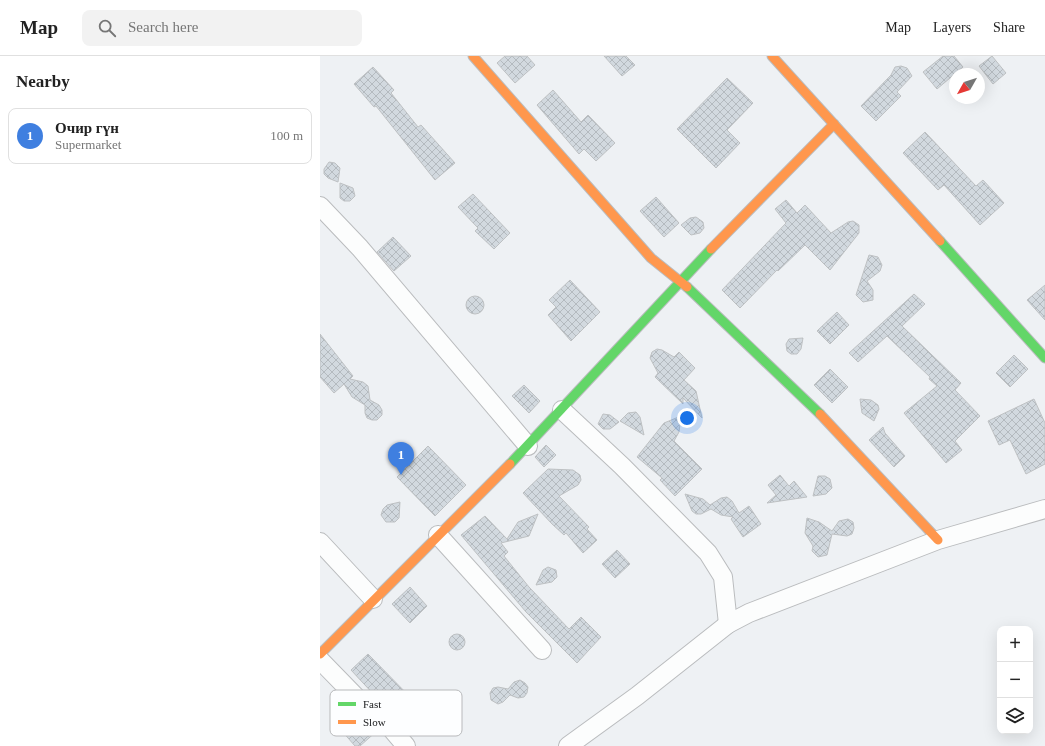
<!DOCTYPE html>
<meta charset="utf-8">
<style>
body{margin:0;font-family:"Times New Roman",serif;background:#f2f2f2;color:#222}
.controls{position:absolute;right:12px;bottom:12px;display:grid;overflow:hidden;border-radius:8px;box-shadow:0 4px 16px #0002}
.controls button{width:36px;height:36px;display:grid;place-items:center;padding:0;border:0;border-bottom:1px solid #e0e0e0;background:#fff;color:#222;font:20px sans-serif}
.compass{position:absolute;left:629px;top:12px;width:36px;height:36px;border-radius:50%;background:#fff;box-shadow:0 4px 16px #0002;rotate:231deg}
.you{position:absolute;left:367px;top:362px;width:14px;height:14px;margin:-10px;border:3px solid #fff;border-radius:50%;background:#1a73e8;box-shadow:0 0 0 6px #1a73e833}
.badge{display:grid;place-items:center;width:26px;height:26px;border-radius:50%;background:#0b8043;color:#fff;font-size:13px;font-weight:700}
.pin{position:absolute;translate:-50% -33px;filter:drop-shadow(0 1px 2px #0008)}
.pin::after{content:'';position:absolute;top:21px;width:14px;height:12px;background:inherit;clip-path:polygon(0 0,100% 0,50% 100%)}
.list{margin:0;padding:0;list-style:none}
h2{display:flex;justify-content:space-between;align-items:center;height:52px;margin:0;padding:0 16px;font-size:17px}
h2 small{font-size:13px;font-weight:400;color:#767676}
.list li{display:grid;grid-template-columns:26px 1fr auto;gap:12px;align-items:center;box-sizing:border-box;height:56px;margin:0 8px 8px;padding:0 8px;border:1px solid #e0e0e0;border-radius:8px}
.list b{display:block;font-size:15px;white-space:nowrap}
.list p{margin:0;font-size:13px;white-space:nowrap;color:#767676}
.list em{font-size:13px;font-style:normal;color:#767676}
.icon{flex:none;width:22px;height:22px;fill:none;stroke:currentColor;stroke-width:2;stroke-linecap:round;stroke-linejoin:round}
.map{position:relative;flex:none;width:725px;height:690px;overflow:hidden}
header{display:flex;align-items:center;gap:24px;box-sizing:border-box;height:56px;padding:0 20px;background:#fff;border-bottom:1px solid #e0e0e0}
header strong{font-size:19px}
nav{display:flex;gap:22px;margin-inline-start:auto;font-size:14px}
.search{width:280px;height:36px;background:#f2f2f2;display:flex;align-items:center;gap:10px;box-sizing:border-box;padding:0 14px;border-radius:8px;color:#767676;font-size:15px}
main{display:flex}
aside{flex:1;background:#fff}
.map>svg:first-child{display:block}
.building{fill:url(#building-cross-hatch);stroke:#bec1c3}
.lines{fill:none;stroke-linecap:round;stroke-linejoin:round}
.street-casing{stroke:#babcbe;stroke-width:20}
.fast-casing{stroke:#babcbe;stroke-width:11}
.slow-casing{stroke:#babcbe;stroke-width:11}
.street{stroke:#fcfdfd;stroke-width:18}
.fast{stroke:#63d668;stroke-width:9}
.slow{stroke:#ff974d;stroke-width:9}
.key{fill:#fdfeff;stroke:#b8b9bb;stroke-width:1}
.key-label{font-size:11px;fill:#18191b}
</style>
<header>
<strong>Map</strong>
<div class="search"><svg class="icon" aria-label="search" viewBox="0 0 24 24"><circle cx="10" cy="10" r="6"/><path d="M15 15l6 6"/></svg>Search here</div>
<nav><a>Map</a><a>Layers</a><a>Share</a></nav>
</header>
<main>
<aside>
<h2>Nearby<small></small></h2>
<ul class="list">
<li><span class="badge" style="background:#3f7fe0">1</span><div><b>Очир гүн</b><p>Supermarket</p></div><em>100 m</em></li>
</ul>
</aside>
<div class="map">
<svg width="725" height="690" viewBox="0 0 725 690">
<defs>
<pattern id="building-cross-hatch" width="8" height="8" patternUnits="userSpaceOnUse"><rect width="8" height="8" fill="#d2d9df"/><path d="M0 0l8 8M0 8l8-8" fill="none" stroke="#b4babf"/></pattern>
</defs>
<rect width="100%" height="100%" fill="#eef1f4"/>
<g class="building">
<polygon points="185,0 207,0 215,9 195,27 177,7"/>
<polygon points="284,0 306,0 315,9 302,20"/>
<polygon points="623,0 634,0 643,11 617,33 603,16"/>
<polygon points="672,0 686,17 673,28 659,10"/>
<polygon points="581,10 587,12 592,20 577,36 581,40 556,65 541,50 571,19 575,11"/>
<polygon points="53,11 74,34 71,37 98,71 101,69 135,107 115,124 56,50 54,51 34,28"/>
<polygon points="407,22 433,47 407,74 420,87 396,112 357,73"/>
<polygon points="233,34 261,66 268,59 295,87 276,105 264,93 259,98 217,49"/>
<polygon points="605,76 656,130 663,124 684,147 660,169 624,129 618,134 583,97"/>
<polygon points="9,106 15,107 20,112 18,126 8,122 4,118 4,113"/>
<polygon points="20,127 33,132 35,140 30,145 24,145 20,142"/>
<polygon points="153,138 190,177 174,193 155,175 158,172 138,151"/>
<polygon points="336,141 359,167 344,181 320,155"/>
<polygon points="466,144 477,157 485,149 511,177 528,166 533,165 539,169 539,177 510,214 485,189 458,215 457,214 420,252 402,234 466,167 455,153"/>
<polygon points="376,161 383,166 384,172 380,177 371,179 361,169 370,162"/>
<polygon points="73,181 91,200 74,215 57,196"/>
<polygon points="549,199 558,201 562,209 560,215 547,225 553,234 553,244 543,246 536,239"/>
<polygon points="250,224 280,256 251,285 228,259 236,251 229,244"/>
<polygon points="725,229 725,264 707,244"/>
<polygon points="594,238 605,248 582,270 641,327 635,334 660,360 635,385 642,394 626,407 584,357 617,330 609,323 610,321 567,280 538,306 529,297"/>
<circle cx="155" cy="249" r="9"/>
<polygon points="517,256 529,269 510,288 497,275"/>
<polygon points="0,278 33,320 30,323 43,326 48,330 50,344 59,349 62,354 62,359 57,364 52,364 47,362 45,357 45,349 32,341 24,328 14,337 0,321"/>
<polygon points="483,282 481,293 477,298 471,298 467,295 466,288 469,283"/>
<polygon points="337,293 342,294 354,301 359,296 375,312 364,324 376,335 382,362 363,342 363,348 335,321 338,317 330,302 332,296"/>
<polygon points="694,299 708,313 690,331 676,317"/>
<polygon points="510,313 528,331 512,347 494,329"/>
<polygon points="204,329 220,345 209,357 192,340"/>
<polygon points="540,343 551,344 558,349 559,353 554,365 542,357"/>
<polygon points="714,343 725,367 725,408 706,418 690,384 679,389 668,365"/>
<polygon points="316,356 320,361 324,379 300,365 308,357"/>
<polygon points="283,358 290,359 299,366 290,373 283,373 278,368"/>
<polygon points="361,360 359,376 354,385 382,413 355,440 340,424 342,422 317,401 344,367"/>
<polygon points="563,371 565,377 585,400 574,411 549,384"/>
<polygon points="226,389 236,399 224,411 215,401"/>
<polygon points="108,390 146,429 115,460 77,421"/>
<polygon points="228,413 253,414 260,419 261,424 258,429 239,440 269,471 267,473 277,484 263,497 246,477 244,479 232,468 203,437"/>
<polygon points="460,419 469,430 474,425 487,441 447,447 456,439 448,429"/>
<polygon points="498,420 505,420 510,423 512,432 506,438 493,440"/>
<polygon points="365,438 383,443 390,449 401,442 407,441 412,445 419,457 429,450 441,468 423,481 411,463 413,461 401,459 391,453 381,458 376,458 372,455"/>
<polygon points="80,446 79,462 75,466 66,466 61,459 63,453 67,449"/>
<polygon points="218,458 209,480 181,487 188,496 184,500 209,531 249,573 261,561 281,581 257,607 206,556 141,479 165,460 187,483 198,466"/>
<polygon points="487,462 499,466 512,475 519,465 528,463 533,466 534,472 532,478 527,480 512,478 507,499 498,501 492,495 493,490 485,477"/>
<polygon points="297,494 310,508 295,522 282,508"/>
<polygon points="228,511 236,514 237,521 232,526 216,529 223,514"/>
<polygon points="90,531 107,550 90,567 72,548"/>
<circle cx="137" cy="586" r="8"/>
<polygon points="48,598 95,646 102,640 115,653 120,655 123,660 120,668 112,670 97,657 85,669 56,643 57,642 31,614"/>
<polygon points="200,624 205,627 208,631 207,637 204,641 198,642 190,639 183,646 178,648 171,644 170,637 173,632 178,631 188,633 194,626"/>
<polygon points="40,657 51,665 58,674 40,690 35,690 21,674"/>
</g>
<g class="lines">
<defs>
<g id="street">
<polyline points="0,150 40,192 208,390"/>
<polyline points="242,354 302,410 388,497 403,521 408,568"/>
<polyline points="118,479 222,594"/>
<polyline points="0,486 53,543"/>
<polyline points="0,604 37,642 58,657 86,690"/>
<polyline points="248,690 317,640 408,568 429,557 618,484 725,453"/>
</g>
<g id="fast">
<polyline points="620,185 725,302"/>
<polyline points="367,231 500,358"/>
<polyline points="190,408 391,193"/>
</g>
<g id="slow">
<polyline points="153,0 331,202 367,231"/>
<polyline points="452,0 620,185"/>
<polyline points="391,193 514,68"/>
<polyline points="500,358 618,484"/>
<polyline points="0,598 190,408"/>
</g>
</defs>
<use href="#street" class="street-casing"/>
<use href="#fast" class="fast-casing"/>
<use href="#slow" class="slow-casing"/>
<use href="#street" class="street"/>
<use href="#fast" class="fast"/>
<use href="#slow" class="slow"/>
</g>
<rect x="10" y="634" width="132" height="46" rx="6" class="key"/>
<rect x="18" y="646" width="18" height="4" fill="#63d668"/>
<rect x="18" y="664" width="18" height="4" fill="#ff974d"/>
<g class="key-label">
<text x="43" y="652">Fast</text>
<text x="43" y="670">Slow</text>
</g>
</svg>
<div class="controls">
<button>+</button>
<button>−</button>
<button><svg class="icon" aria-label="layers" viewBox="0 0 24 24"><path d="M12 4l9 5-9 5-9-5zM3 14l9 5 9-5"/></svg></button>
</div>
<svg class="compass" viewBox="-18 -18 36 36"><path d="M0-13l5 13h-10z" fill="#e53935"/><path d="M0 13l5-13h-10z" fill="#767676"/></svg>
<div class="you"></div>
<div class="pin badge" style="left:81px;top:419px;background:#3f7fe0">1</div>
</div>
</main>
